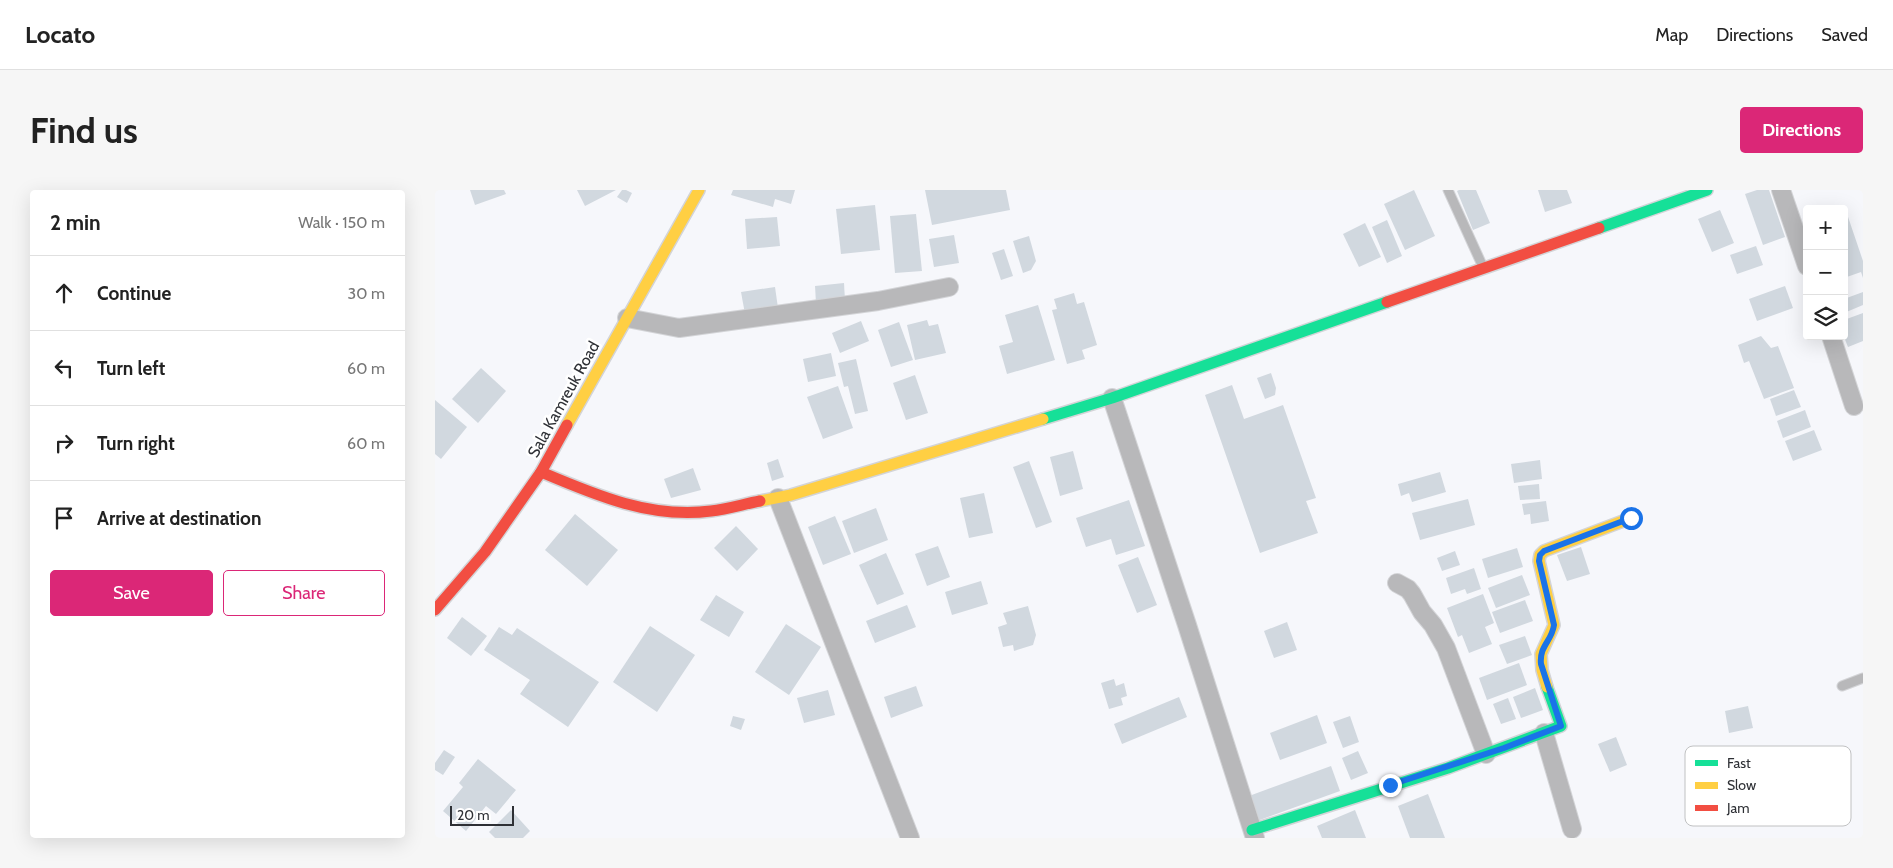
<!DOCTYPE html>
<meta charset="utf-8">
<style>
body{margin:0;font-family:Cabin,sans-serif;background:#f6f6f6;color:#222}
.controls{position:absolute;right:15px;top:15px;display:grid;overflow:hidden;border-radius:5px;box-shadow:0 5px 20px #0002}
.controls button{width:45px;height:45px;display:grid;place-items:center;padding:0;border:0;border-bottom:1px solid #e0e0e0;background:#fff;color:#222;font:25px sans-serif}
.scale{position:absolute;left:15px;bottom:12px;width:64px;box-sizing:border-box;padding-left:5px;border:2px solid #2e3035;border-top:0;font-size:14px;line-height:18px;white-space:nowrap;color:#2e3035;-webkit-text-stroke:4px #fff;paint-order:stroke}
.stop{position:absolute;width:15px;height:15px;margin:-11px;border:4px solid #1a73e8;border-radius:50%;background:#fff}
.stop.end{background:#1a73e8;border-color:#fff;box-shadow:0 1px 5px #0008}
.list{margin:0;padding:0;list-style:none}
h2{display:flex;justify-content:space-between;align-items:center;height:65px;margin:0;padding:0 20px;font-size:21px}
h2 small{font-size:16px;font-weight:400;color:#767676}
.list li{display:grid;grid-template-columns:32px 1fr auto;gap:15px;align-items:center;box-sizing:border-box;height:75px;padding:0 20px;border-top:1px solid #e0e0e0}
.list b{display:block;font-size:19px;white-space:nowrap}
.list em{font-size:16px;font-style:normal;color:#767676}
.actions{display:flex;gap:10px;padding:15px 20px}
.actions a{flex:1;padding:11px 0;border:1px solid #db2777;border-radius:5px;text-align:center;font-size:18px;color:#db2777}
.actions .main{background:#db2777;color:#fff}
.icon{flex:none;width:28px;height:28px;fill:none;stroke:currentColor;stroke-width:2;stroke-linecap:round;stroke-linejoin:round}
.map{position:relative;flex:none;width:1428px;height:648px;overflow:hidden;border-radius:5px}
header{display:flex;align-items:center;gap:30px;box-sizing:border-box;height:70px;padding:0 25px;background:#fff;border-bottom:1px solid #e0e0e0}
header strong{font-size:24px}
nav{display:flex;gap:28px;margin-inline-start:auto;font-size:18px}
.intro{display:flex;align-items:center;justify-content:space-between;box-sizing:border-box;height:120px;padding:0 30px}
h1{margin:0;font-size:35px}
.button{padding:12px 22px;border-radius:5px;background:#db2777;color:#fff;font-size:18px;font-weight:700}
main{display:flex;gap:30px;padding:0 30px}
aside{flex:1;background:#fff;border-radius:5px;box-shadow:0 5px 20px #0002}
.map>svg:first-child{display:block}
.building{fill:#d1d8df}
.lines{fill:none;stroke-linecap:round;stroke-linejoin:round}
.lane-casing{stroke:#d3d4d7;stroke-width:11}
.street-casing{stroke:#d3d4d7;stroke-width:20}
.fast-casing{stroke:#d3d4d7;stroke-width:14}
.slow-casing{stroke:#d3d4d7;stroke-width:14}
.jam-casing{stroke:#d3d4d7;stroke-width:14}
.lane{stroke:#b8b8ba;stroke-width:9}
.street{stroke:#b8b8ba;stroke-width:18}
.fast{stroke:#16e098;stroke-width:11}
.slow{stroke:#ffcf43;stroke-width:11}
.jam{stroke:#f24e42;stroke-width:11}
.route{stroke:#1a73e8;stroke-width:6}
.labels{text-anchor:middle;stroke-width:5;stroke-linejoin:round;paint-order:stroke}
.street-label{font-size:16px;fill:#2e3035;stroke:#fff}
.key{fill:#fff;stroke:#c0c1c2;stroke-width:1}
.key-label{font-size:14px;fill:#2e3035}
</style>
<header>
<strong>Locato</strong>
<nav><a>Map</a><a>Directions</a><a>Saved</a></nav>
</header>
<div class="intro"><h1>Find us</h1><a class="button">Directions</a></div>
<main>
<aside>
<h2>2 min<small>Walk · 150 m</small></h2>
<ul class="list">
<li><svg class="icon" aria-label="ahead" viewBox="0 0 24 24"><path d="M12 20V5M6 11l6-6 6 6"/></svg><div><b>Continue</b></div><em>30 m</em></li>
<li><svg class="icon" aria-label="left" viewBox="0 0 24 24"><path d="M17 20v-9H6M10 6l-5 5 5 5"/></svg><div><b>Turn left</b></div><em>60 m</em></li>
<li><svg class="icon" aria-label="right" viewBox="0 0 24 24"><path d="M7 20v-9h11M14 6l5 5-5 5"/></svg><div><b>Turn right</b></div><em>60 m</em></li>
<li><svg class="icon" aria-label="arrive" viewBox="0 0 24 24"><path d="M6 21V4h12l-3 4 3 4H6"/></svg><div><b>Arrive at destination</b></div></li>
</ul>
<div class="actions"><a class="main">Save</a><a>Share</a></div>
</aside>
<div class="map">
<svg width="1428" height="648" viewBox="0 0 1428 648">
<rect width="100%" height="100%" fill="#f6f7fb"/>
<g class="building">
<polygon points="35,0 69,0 71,4 40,15"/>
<polygon points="142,0 181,0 150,16"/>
<polygon points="187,0 191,0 197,3 192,13 182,7"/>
<polygon points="298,0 360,0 356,14 340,9 338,17 296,5"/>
<polygon points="490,0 571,0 575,20 497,35"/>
<polygon points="979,0 1000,46 970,60 949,14"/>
<polygon points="1024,0 1041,0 1055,33 1038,40 1022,1"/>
<polygon points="1103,0 1132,0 1137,13 1110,22"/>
<polygon points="1322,0 1334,0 1350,47 1328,55 1310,4"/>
<polygon points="440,15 445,60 406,64 401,19"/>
<polygon points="1410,18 1428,71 1428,88 1426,82 1409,88"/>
<polygon points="1285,20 1299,53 1277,62 1263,29"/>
<polygon points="481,24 487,81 460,83 455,26"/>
<polygon points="342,27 345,56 312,59 310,29"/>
<polygon points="952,30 967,66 952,73 937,37"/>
<polygon points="930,33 946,67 924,77 908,44"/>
<polygon points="519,45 524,73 499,77 494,49"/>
<polygon points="594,46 601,71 596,80 588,83 578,51"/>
<polygon points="1321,56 1328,75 1302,84 1295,65"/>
<polygon points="569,59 578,86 566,90 557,63"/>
<polygon points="409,93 410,111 381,113 380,96"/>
<polygon points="1350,96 1358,118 1322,131 1314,109"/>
<polygon points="340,97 343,118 310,124 306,102"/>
<polygon points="1428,102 1428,115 1409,123 1409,109"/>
<polygon points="639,103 642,114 649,112 662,155 647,160 650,169 632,174 617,120 622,119 619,109"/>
<polygon points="603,115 620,170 572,184 564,156 578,152 570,125"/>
<polygon points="1428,123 1428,151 1413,157 1409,147 1409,130"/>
<polygon points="492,130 494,136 503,134 511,163 480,170 472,135"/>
<polygon points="426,131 434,151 405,163 397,143"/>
<polygon points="464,132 478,170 456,177 443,140"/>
<polygon points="1326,146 1336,158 1343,156 1359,198 1329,209 1314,171 1309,173 1303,155"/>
<polygon points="396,163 401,186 373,192 368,169"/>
<polygon points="421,169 433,221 420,224 413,196 409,197 403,173"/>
<polygon points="46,178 71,201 43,233 17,209"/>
<polygon points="836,183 841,198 840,205 830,209 822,188"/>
<polygon points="480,185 493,223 471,230 458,193"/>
<polygon points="797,195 809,229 848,215 881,308 871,311 883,343 825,363 770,205"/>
<polygon points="403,196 418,238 388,249 372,207"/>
<polygon points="1359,200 1366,217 1341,226 1335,209"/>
<polygon points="0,210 32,237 6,269 0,264"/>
<polygon points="1370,220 1376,237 1348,248 1342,231"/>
<polygon points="1379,240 1387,260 1358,271 1350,251"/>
<polygon points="638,261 648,299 625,306 615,267"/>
<polygon points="343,269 349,287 337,291 332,273"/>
<polygon points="1105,270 1107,289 1079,293 1076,274"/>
<polygon points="594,271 617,332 601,338 578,277"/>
<polygon points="258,278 266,300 236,308 229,289"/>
<polygon points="1005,282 1011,302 977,312 974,303 966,306 963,294"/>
<polygon points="1104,294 1105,309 1085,310 1083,296"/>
<polygon points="549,303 558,343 534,348 525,308"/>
<polygon points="1033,309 1040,335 985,350 977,323"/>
<polygon points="694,310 710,356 681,365 676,349 651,357 641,328"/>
<polygon points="1111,311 1114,331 1096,334 1095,324 1089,325 1087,314"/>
<polygon points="441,318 453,350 419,363 407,331"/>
<polygon points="140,324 183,360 152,396 110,360"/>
<polygon points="400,326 416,364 388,375 373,337"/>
<polygon points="301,336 323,359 302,381 279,358"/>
<polygon points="503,356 515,387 492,396 480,364"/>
<polygon points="1146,357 1155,384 1132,391 1122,365"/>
<polygon points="1082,358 1088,377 1053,388 1047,369"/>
<polygon points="1020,361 1025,375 1007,381 1002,368"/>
<polygon points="451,363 469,404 442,415 424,375"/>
<polygon points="703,367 722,415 702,423 683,375"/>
<polygon points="1039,378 1046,399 1032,404 1030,399 1016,404 1011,388"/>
<polygon points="1087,385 1095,405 1061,418 1053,398"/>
<polygon points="546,391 553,414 517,425 510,402"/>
<polygon points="1048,404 1059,433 1050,437 1057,454 1034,463 1027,445 1023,447 1012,418"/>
<polygon points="281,405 309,422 294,447 265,430"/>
<polygon points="1090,410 1098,431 1065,443 1057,422"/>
<polygon points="472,415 481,437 440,453 431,431"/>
<polygon points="593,416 601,445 598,455 579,461 578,455 568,457 563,437 572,434 568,423"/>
<polygon points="27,427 52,446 36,466 12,448"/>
<polygon points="852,432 862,460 839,468 829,441"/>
<polygon points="351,434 386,457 354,505 320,482"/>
<polygon points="215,436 260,465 222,522 178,492"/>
<polygon points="64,437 77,445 82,438 164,492 133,537 85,504 95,490 49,460"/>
<polygon points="1090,446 1097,465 1072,474 1064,455"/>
<polygon points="1084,473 1092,495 1052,510 1044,488"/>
<polygon points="679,489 681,496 689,493 692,506 686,508 688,515 674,519 666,493"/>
<polygon points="481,496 488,516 456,528 449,507"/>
<polygon points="1100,498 1108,520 1086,528 1078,507"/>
<polygon points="393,500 400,525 369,533 362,508"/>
<polygon points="744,507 752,527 687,554 679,534"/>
<polygon points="1073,508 1081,529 1066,534 1058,514"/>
<polygon points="1313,516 1318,538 1294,543 1290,521"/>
<polygon points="882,525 892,553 845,570 835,543"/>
<polygon points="298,526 310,529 306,540 295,536"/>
<polygon points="915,526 924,552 908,558 898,532"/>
<polygon points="1181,547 1192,575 1175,582 1163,554"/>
<polygon points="9,560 20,567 8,585 0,580 0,573"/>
<polygon points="923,561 933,583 916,590 907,568"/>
<polygon points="43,569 81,600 61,624 51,616 31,641 8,621 28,597 24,593"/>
<polygon points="896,576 905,601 822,631 814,606"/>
<polygon points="993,604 1010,648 975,648 963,616"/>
<polygon points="76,620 95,641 88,648 60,648 54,642"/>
<polygon points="920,620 931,648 887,648 882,636"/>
</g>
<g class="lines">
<defs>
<g id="lane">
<polyline points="1013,0 1048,77"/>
<polyline points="1407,496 1428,488"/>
</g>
<g id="street">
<polyline points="1346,0 1372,76"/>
<polyline points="192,128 244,138 443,111 514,97"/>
<polyline points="1396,146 1419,216"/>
<polyline points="677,208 752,435 820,648"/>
<polyline points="343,308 475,648"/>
<polyline points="962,393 973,399 977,404 987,422 998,435 1011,458 1051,564"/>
<polyline points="1109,543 1137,639"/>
</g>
<g id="fast">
<polyline points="1164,38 1272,0"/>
<polyline points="608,229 677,208 952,112"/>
<polyline points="817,640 1013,578 1126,536 1112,497"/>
</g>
<g id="slow">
<polyline points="132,235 264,0"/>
<polyline points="325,311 356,305 608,229"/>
<polyline points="1112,497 1107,480 1106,464 1119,435 1104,371 1105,365 1109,361 1196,328"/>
</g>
<g id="jam">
<polyline points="952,112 1164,38"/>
<path d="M106,282c54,23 110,47 170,39 17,-2 33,-7 49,-10"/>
<polyline points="0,420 50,362 106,282 132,235"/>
</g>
</defs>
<use href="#lane" class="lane-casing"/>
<use href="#street" class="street-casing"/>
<use href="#fast" class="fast-casing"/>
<use href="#slow" class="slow-casing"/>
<use href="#jam" class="jam-casing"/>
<use href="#lane" class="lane"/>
<use href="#street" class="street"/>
<use href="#fast" class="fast"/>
<use href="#slow" class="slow"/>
<use href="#jam" class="jam"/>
</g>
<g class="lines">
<path class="route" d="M955,595l114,-37 57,-22 -20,-62c-2,-18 11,-23 13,-39l-15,-64 1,-6 4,-4 87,-33"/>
</g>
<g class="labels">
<g class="street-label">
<text transform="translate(128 209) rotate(-61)" y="6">Sala Kamreuk Road</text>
</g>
</g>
<rect x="1250" y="556" width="166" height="80" rx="8" class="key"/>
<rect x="1260" y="570" width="23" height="6" fill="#16e098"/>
<rect x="1260" y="592" width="23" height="7" fill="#ffcf43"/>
<rect x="1260" y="615" width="23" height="6" fill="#f24e42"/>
<g class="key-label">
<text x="1292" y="578">Fast</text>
<text x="1292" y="600">Slow</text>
<text x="1292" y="623">Jam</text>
</g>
</svg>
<div class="controls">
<button>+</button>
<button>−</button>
<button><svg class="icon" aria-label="layers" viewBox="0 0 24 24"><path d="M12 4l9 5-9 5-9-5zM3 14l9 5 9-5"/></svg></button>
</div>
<div class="scale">20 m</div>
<div class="stop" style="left:1196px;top:328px"></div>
<div class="stop end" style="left:955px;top:595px"></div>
</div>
</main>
